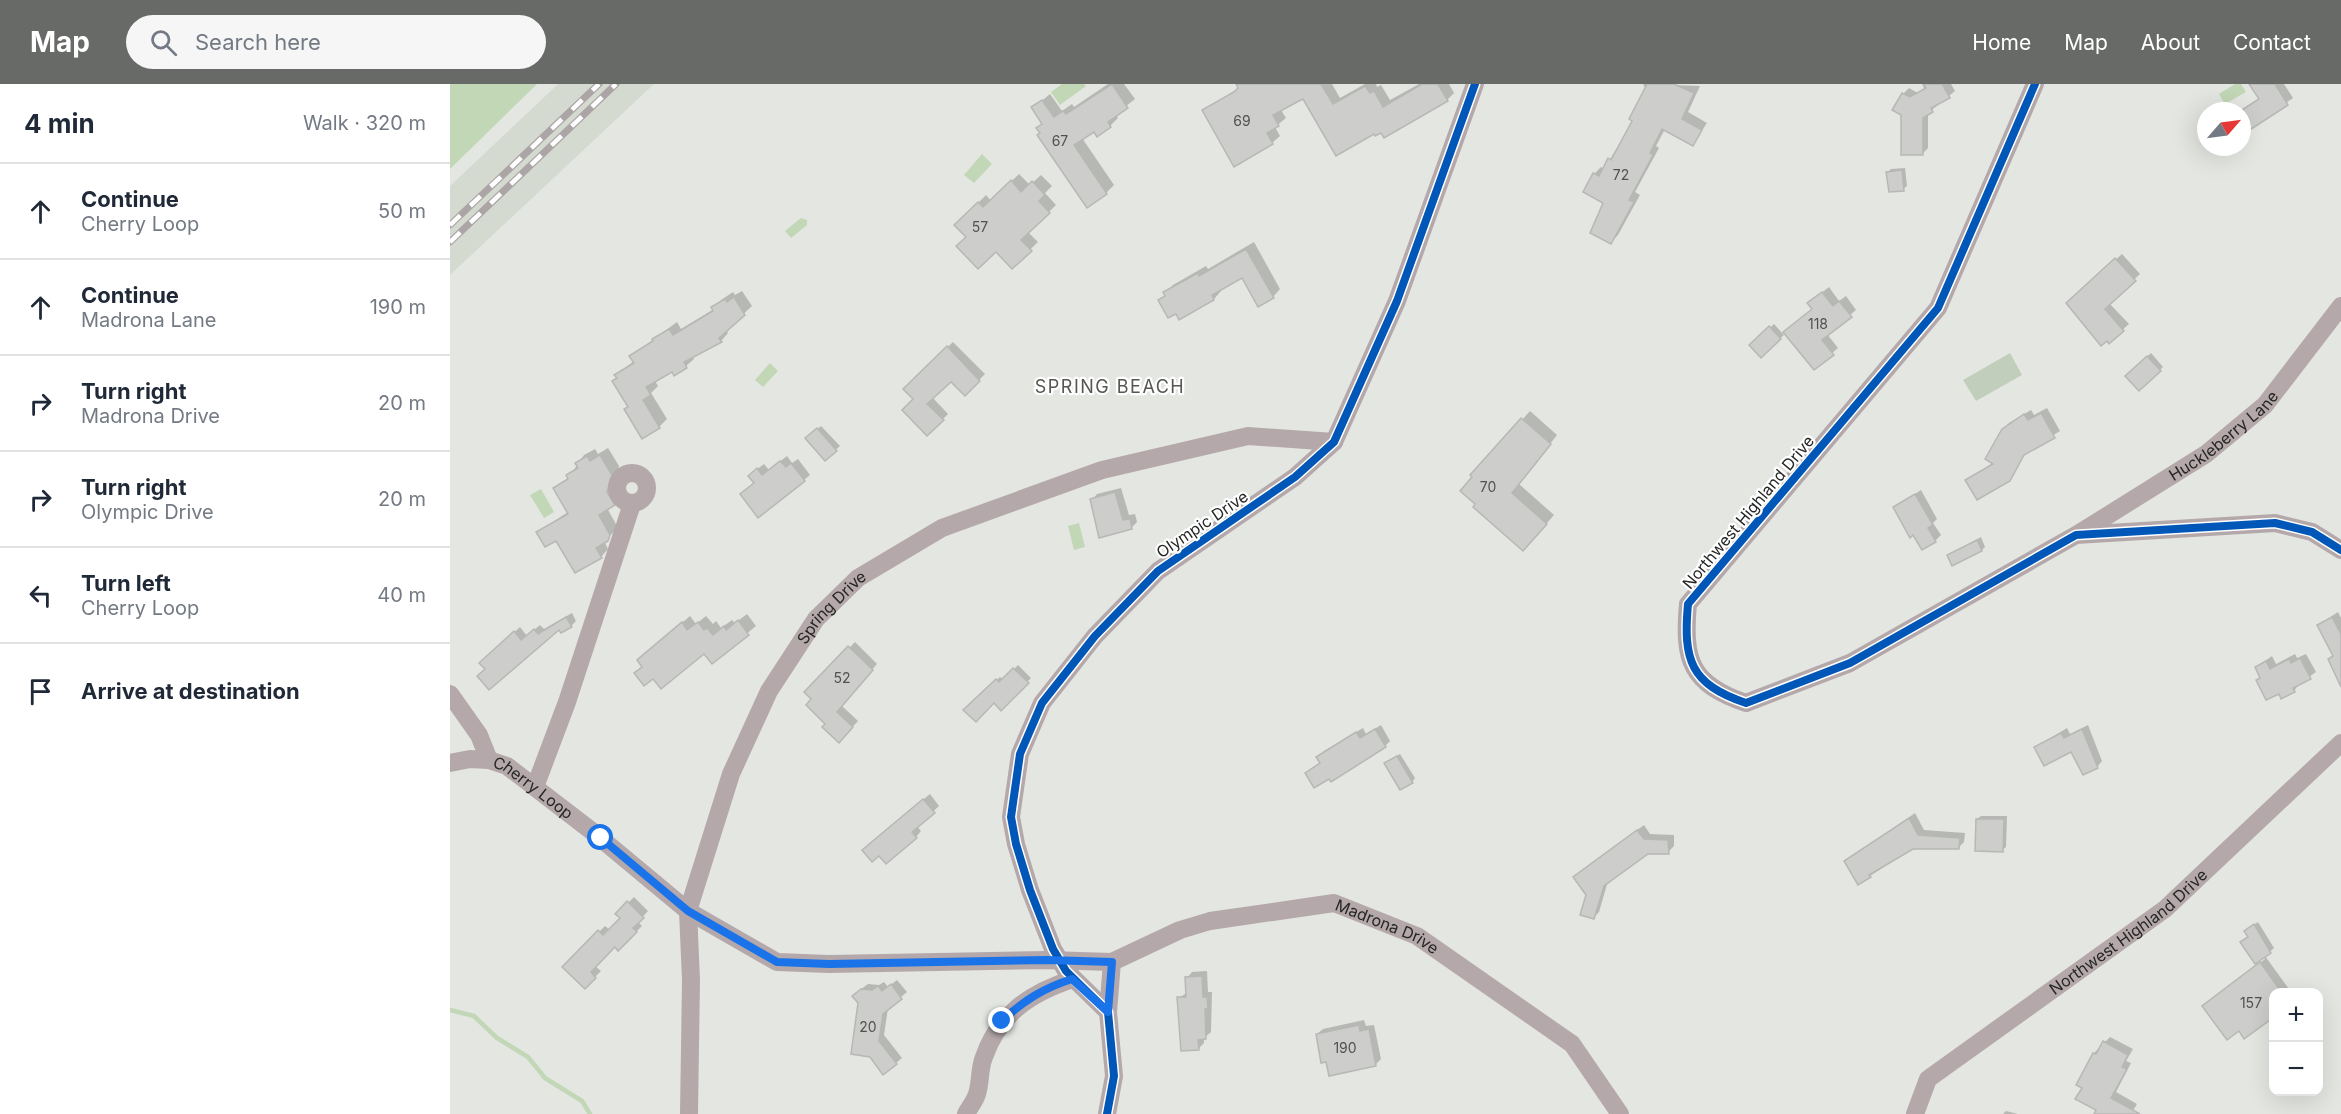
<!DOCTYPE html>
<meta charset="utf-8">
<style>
body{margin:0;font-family:Inter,sans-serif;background:#f6f6f7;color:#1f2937}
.controls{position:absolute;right:18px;bottom:18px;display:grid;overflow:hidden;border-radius:12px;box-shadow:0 6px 24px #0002}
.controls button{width:54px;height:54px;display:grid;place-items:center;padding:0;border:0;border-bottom:2px solid #e0e1e3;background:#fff;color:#1f2937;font:30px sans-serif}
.compass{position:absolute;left:1747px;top:18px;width:54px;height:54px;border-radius:50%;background:#fff;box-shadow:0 6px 24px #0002;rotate:62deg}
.stop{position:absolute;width:18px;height:18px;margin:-14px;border:4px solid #1a73e8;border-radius:50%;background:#fff}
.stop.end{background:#1a73e8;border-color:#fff;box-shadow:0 2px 6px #0008}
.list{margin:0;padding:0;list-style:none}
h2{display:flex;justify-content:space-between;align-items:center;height:78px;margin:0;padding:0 24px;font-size:26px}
h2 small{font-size:20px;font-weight:400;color:#747a83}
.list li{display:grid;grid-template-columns:39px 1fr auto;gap:18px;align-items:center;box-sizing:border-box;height:96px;padding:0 24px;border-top:2px solid #e0e1e3}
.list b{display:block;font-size:22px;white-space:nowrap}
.list p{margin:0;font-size:20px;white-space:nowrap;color:#747a83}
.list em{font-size:20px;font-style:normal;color:#747a83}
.icon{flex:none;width:33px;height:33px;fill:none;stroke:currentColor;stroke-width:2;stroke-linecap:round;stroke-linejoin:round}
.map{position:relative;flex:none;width:1891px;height:1030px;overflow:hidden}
header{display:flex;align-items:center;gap:36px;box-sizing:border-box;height:84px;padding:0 30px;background:#686a67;color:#fff}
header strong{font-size:28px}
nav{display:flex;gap:33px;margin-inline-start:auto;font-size:21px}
.search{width:420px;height:54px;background:#f6f6f7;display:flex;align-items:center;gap:15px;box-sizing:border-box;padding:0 21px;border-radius:33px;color:#747a83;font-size:22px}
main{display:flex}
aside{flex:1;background:#fff}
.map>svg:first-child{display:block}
.built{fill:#d5dad1}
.green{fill:#c2cebc}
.water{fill:#c2d7b6}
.shadow{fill:#0003}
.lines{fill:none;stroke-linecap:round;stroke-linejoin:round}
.stream{stroke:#c2d7b6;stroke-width:4.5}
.building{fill:#cdcecb;stroke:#b7b8b6;stroke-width:1.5}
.minor{stroke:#b5a8aa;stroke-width:18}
.rail-casing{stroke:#aca5a6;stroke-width:7}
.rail{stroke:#fff;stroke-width:4.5;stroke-dasharray:14;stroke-linecap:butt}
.cycleway-casing{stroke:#fff;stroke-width:11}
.cycleway{stroke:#0057b8;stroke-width:8}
.route{stroke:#1a73e8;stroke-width:8}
.labels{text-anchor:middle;stroke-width:4.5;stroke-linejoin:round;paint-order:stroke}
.number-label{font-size:14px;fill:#50524f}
.street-label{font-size:16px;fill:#252725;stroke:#fff}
.neighbourhood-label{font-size:18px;letter-spacing:1.5px;fill:#545752;stroke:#fff}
</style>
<header>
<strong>Map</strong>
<div class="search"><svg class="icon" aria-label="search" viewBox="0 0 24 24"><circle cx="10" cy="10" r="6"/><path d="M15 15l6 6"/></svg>Search here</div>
<nav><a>Home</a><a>Map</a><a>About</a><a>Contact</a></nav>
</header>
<main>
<aside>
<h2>4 min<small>Walk · 320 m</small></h2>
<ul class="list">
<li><svg class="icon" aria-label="ahead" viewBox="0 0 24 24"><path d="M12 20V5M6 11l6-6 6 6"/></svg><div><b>Continue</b><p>Cherry Loop</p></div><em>50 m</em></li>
<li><svg class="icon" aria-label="ahead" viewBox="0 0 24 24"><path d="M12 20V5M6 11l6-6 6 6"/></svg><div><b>Continue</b><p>Madrona Lane</p></div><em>190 m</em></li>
<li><svg class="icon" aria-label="right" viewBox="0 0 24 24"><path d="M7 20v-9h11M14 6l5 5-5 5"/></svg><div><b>Turn right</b><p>Madrona Drive</p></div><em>20 m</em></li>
<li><svg class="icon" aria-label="right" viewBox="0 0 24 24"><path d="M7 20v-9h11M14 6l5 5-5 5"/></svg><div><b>Turn right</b><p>Olympic Drive</p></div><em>20 m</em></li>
<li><svg class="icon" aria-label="left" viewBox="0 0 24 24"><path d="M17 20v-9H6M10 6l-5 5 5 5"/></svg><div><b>Turn left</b><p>Cherry Loop</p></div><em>40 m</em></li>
<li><svg class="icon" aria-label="arrive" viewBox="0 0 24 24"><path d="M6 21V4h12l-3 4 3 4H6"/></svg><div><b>Arrive at destination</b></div></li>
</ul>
</aside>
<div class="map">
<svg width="1891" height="1030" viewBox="0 0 1891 1030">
<rect width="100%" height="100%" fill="#e4e6e2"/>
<polygon class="built" points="108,0 204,0 0,191 0,102"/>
<polygon class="green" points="1560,269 1572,291 1526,317 1513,296"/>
<g class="water">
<polygon points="0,0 87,0 0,85"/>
<polygon points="612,0 634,0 636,2 610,21 601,8"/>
<polygon points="1785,0 1791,0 1796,8 1775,20 1769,10"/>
<polygon points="532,70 542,80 524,99 514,91"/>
<polygon points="351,134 357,136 357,141 341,154 335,147"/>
<polygon points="320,279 328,287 313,303 305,296"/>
<polygon points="91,405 104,428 94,434 80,411"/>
<polygon points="629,439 635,463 624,466 618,442"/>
</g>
<g class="shadow">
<polygon points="658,0 674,0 685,15 666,30 668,34 660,42 647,51 644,46 632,54 664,101 656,109 592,49 594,39 583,24 600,10 612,27 622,20 624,23"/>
<polygon points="788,0 882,0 890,14 915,0 926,0 927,3 931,1 940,16 969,0 999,0 1004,9 997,16 932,46 853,13 831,26 836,34 825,43 830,52 822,59 754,27 790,3"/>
<polygon points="1193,0 1250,2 1238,28 1257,39 1243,60 1215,45 1206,62 1209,64 1185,108 1190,111 1168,151 1161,158 1155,118 1144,90 1151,83 1154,85 1184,36 1196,5"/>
<polygon points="1472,0 1501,0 1505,7 1478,29 1478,64 1472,70 1453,10 1459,4 1480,16"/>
<polygon points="1801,0 1834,0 1843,14 1792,49 1792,27 1789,27 1810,14"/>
<polygon points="1455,84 1457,102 1453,105 1438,88 1441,85"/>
<polygon points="569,90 580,101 591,91 602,102 595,109 606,121 578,148 588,158 562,183 546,166 518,153 506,141 536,111 541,117"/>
<polygon points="804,158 830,205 823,213 793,192 770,205 771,207 764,215 730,234 726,228 710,217 723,201 756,182 758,185"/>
<polygon points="1672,170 1690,190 1659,219 1679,240 1659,258 1624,214"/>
<polygon points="1379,203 1389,217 1396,212 1406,226 1377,250 1388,264 1364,284 1365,214"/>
<polygon points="292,207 302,222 276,246 278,249 271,257 242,272 244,275 236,282 222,286 205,297 208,302 201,309 217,335 209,343 179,322 166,291 184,277 181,272 227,238 231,245 264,225 271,216 283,208 285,211"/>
<polygon points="1324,240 1334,251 1311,271 1301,261"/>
<polygon points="503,258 535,290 515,310 501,296 482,313 498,330 478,350 465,315 455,305"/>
<polygon points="1701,269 1713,283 1689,305 1677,292"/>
<polygon points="1597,324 1610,347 1577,367 1559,396 1517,396 1544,378 1553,345 1559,339 1581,326 1584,331"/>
<polygon points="1080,327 1107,351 1069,400 1104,431 1081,457 1022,391"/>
<polygon points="371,342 390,362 375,375 357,355"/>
<polygon points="158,364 169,382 165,399 172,412 157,424 167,442 165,447 154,457 158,465 151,473 88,448 118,428 105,404 119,393 134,371 145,365 148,370"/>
<polygon points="337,372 342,379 348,375 360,391 354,396 305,398 306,386 314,380 319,386"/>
<polygon points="671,404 679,431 685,430 687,438 681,444 642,416 647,410"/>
<polygon points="1471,406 1487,435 1483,439 1491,451 1485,457 1444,424"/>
<polygon points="1531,453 1535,463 1532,466 1498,471"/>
<polygon points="1888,528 1891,534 1891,586 1879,575 1884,571 1868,541"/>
<polygon points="122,529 126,537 121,542 110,543 37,585 37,574 70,543 77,552 90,541 94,545"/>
<polygon points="297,530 306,542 262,578 254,568 193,582 197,569 240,532 246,540 256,532 263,540 266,537 271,544 282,536 285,539"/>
<polygon points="405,558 427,580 391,621 408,637 389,657 356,608"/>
<polygon points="1845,570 1847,574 1856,570 1866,588 1849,600 1844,607 1830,608 1811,593 1806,583 1822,572 1826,580"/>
<polygon points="568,581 581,594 551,624 544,617 515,626 550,593 554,596"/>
<polygon points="931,641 940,657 935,662 857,689 871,678 868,673 874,667 913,644 916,650"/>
<polygon points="1638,641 1652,677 1647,683 1622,666 1586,663 1617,644 1620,650"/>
<polygon points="950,670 965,694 962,698 940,676"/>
<polygon points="480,710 489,722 467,742 471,747 466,753 419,760"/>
<polygon points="1465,729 1474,746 1515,749 1514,758 1509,763 1463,764 1420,792 1396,777"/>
<polygon points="1531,732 1557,732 1556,763 1552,766 1527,735"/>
<polygon points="1194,741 1200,750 1224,751 1224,762 1218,768 1197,769 1158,797 1149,828 1144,833 1130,788"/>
<polygon points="184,813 198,827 188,838 192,842 169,865 165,861 145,882 151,887 135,903 114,883 155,842 160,846 172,834 167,830"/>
<polygon points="1808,838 1824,864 1815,872 1841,908 1824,908 1823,937 1820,933 1760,917 1815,875 1795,855 1799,852 1800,844"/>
<polygon points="757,887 758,908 762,908 761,948 754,954 754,959 748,965 729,914 738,908 737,894 742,888"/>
<polygon points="447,896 457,908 438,924 434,951 452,974 446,979 420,972 410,906 418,900 429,901 434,898 438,903"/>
<polygon points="914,936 916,942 924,941 931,975 925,981 867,950 873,945"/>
<polygon points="1660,953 1683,965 1676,977 1681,979 1666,1008 1687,1020 1681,1030 1646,1030 1648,1026 1634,1003 1644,969"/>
<polygon points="1556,1027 1568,1030 1553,1030"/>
</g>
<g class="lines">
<polyline class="stream" points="0,926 24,932 47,954 78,973 95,994 132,1017 140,1030"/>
</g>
<g class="building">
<polygon points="662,0 678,24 658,38 661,43 647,53 644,48 624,61 657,110 637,124 587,51 590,49 586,44 592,40 581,23 592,16 604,33 613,27 616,30"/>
<polygon points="786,0 871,0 883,20 915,2 920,9 924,7 933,23 972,0 988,0 998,17 934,54 931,49 925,52 924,50 886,72 853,15 849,17 823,31 829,42 817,49 823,60 784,83 752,26 784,8 788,4"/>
<polygon points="1197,0 1224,0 1244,9 1232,35 1252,46 1243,62 1212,45 1200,69 1203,71 1179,116 1184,118 1161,160 1140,149 1153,119 1133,108 1143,89 1149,92 1158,74 1161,76 1182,37 1179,35"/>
<polygon points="1474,0 1492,0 1500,14 1481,24 1483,28 1473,34 1473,71 1451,71 1451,31 1442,26 1452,9 1460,13 1476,4"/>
<polygon points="1799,0 1825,0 1838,21 1792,51 1792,26 1809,15"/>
<polygon points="1452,86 1454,107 1439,108 1436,88"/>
<polygon points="561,96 571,108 582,97 595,111 589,117 600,129 571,156 582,167 562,185 546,168 528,185 506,162 516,153 504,141 528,118 533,123"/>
<polygon points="796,165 824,214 808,223 792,194 762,211 764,216 729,236 726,230 718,234 708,216 715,212 713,208 748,189 749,192"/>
<polygon points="1665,174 1686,197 1655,225 1674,247 1659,260 1657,257 1651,262 1616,219"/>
<polygon points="1372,208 1383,222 1389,217 1402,233 1372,256 1384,271 1364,286 1333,248 1362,225 1357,219"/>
<polygon points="284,213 295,231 269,254 272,258 234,278 237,284 224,292 222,288 196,303 201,311 193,316 210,344 192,355 174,325 178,323 162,297 167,294 164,291 184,279 179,272 203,257 202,255 219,245 223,251 263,227 261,223 275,215 277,218"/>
<polygon points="1319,242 1331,255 1311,274 1299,261"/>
<polygon points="497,262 530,297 515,312 501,298 477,320 494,336 477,352 452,326 463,315 453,305"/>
<polygon points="1697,272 1711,287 1689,307 1675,292"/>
<polygon points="1591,329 1605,354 1574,371 1560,397 1527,416 1515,396 1543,380 1535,375 1552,345 1574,330 1578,336"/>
<polygon points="1071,334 1101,360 1062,409 1097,440 1073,467 1023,423 1025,420 1010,407 1022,393 1020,391"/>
<polygon points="367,344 387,367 375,377 355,354"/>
<polygon points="150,371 162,391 157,408 165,421 149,431 160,451 158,457 146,464 152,474 125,489 106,457 95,463 86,448 118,430 103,404 118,395 116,391 128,384 125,379 137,372 140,377"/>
<polygon points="330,377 336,383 341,379 355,397 308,434 290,410 304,399 298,392 307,384 312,391"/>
<polygon points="665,408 673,436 680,435 682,445 649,454 640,415"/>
<polygon points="1465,410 1483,441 1478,444 1486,458 1472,466 1463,451 1460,454 1443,423"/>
<polygon points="1527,456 1532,467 1502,482 1497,471"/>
<polygon points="116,533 122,543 111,549 109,546 39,606 27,592 35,585 29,579 64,547 71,556 84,545 88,550"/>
<polygon points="1882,533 1891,550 1891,603 1878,575 1883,572 1867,541"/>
<polygon points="288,536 299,551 262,580 254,570 211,605 203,595 194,602 184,589 192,583 187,576 232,538 237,546 248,538 254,546 257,544 263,551 274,542 276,546"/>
<polygon points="398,562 423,586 387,628 403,643 389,659 372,643 375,640 356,621 361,615 354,608"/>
<polygon points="1850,574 1861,595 1843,604 1845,608 1831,615 1829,610 1816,616 1806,596 1810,594 1805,583 1816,577 1820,585 1839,575 1841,579"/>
<polygon points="563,584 579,599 551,627 544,619 526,638 513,626 546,595 549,598"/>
<polygon points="925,645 936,663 881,698 879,695 864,704 855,689 870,679 866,673 906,648 910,654"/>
<polygon points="1632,645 1648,684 1633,691 1621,668 1594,682 1584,663 1611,649 1614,654"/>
<polygon points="947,672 963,699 950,706 934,679"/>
<polygon points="473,715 485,729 462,748 467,754 436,780 429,772 422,778 412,766"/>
<polygon points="1459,734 1468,751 1510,754 1509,765 1463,765 1419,791 1421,793 1408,801 1394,777"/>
<polygon points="1526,735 1554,735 1553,768 1525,767"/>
<polygon points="1187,746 1194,755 1218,756 1219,770 1198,770 1154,802 1144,835 1130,831 1136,811 1123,793"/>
<polygon points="177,817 194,834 183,844 187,848 168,867 165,863 141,888 146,894 135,905 112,883 148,846 153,851 170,834 165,830"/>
<polygon points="1804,840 1821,869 1805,880 1790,858 1798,853 1794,847"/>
<polygon points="1810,878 1832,909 1824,909 1824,933 1794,955 1789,947 1777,956 1752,922"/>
<polygon points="752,892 753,913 757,913 758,925 755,925 756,955 748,956 749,966 731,967 727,913 736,913 735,893"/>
<polygon points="441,900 452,915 433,930 429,957 447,980 433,991 420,973 401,970 408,919 402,912 411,905 422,906 428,902 432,907"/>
<polygon points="909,941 910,947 919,945 926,982 879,992 876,978 871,979 866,950"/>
<polygon points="1653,957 1678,971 1672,983 1677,985 1661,1014 1690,1030 1644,1030 1646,1026 1625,1015 1632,1004 1626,1001 1643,969 1646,970"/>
</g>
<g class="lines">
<g class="minor">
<path d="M1585,0l-97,224 -250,296c-5,56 2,80 58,99l104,-40 226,-128 199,-12 37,9 29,18"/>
<circle cx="182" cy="404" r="15"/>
<path id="s1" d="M1628,450l128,-80 59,-49 76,-99"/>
<polyline points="0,610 29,651 39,676"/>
<path id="s2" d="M0,679l20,-4 19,1 18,6 86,66 95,79 89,51 52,2 218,-4 65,2"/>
<polyline points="85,703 117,618 182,420"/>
<path id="s3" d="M658,928l4,-50 68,-32 30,-9 124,-18 83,33 155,108 48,70"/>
<path id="s4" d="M239,1030l2,-134 -3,-69 43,-137 38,-83 47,-72 42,-41 84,-50 160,-58 146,-34 86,6"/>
<path d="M516,1030c3,-6 9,-13 11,-20 4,-12 2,-25 7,-37 15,-43 46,-64 89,-78"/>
<polyline points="657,1030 664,992 658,928 616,887 603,865 580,806 566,760 561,733 570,670 592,619 645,552 708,487 845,393 884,358 947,217 1025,0"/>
<path id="s5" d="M1465,1030l13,-35 237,-170 176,-166"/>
</g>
<defs>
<g id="rail">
<polyline points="0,141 149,0"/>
<polyline points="0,158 166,0"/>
</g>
</defs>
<use href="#rail" class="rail-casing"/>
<use href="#rail" class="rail"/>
<defs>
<g id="cycleway">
<path d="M1585,0l-97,224 -250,296c-5,56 2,80 58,99l104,-40 226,-128 199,-12 37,9 29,18"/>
<polyline points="657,1030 664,992 658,928 616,887 603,865 580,806 566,760 561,733 570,670 592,619 645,552 708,487 845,393 884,358 947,217 1025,0"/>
</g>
</defs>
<use href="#cycleway" class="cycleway-casing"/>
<use href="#cycleway" class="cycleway"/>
</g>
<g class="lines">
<path class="route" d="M151,754l87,73 89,51 52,2 218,-4 65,2 -4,50 -36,-33c-28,9 -48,21 -70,42"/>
</g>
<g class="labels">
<g class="number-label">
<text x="792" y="42">69</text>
<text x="610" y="62">67</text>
<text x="1171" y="96">72</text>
<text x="530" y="148">57</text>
<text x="1368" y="245">118</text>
<text x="1038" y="408">70</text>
<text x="392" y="599">52</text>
<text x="1801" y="924">157</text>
<text x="418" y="948">20</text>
<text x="895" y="969">190</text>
</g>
<g class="street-label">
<text dy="6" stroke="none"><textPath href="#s1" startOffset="176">Huckleberry Lane</textPath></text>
<text transform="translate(1298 428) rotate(-50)" y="6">Northwest Highland Drive</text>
<text transform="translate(752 440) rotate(-34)" y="6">Olympic Drive</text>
<text dy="6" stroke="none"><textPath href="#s4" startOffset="543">Spring Drive</textPath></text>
<text dy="6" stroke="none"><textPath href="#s2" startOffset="92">Cherry Loop</textPath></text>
<text dy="6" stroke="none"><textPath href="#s3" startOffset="340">Madrona Drive</textPath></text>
<text dy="6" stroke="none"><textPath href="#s5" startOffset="286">Northwest Highland Drive</textPath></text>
</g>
<g class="neighbourhood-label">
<text x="660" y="309">SPRING BEACH</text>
</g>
</g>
</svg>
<div class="controls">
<button>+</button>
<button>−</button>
</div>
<svg class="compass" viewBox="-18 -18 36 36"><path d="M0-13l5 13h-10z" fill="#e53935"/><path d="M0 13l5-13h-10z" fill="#747a83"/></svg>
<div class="stop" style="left:151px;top:754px"></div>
<div class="stop end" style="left:552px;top:937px"></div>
</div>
</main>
